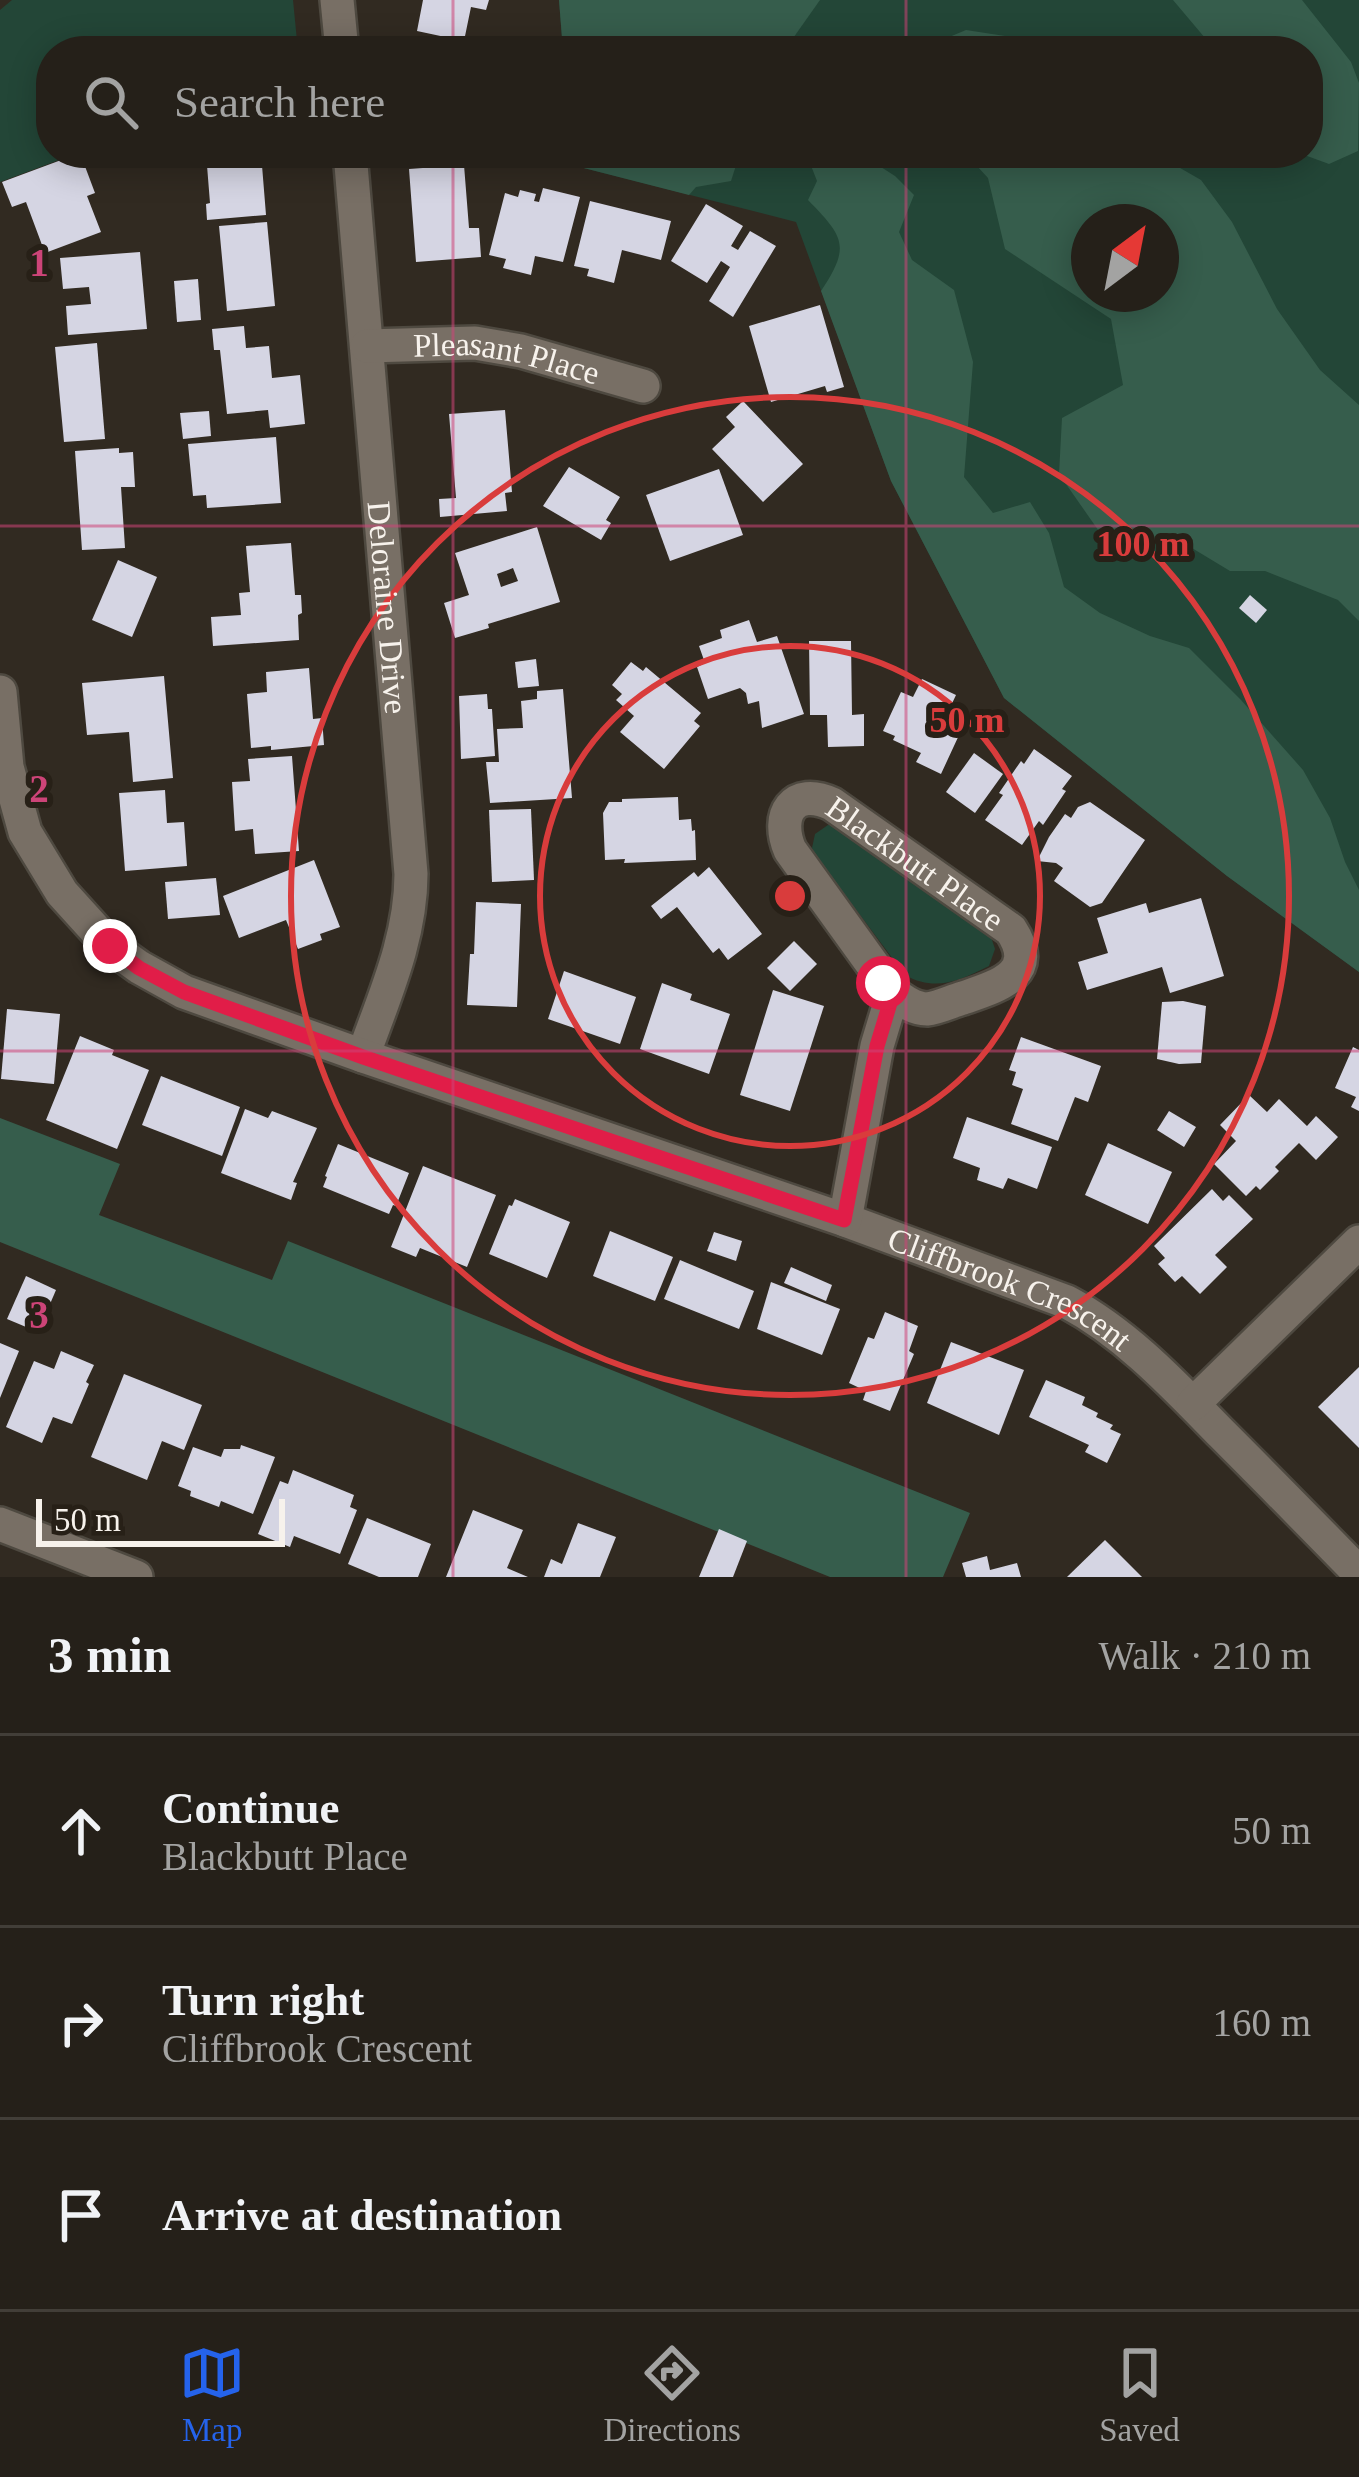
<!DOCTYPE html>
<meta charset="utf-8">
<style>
body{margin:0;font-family:"Times New Roman",serif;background:#2d2822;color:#f1f3f6}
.compass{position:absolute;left:1071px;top:204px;width:108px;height:108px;border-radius:50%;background:#252019;box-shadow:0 6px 30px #0003;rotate:32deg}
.scale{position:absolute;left:36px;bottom:30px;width:249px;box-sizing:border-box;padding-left:12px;border:6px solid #f7f2ec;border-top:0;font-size:33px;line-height:42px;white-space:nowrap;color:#f7f2ec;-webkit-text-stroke:9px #272017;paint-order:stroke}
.stop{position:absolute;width:36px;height:36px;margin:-27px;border:9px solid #e11d48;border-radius:50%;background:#fff}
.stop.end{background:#e11d48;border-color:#fff;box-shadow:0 3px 12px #0008}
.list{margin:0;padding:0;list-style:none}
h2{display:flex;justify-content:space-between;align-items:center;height:156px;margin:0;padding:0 48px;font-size:51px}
h2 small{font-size:39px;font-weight:400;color:#a3a3a2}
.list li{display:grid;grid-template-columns:78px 1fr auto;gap:36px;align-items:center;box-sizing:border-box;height:192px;padding:0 48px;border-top:3px solid #423e38}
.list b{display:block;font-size:45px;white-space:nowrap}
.list p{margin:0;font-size:39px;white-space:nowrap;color:#a3a3a2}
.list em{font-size:39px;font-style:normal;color:#a3a3a2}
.icon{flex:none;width:66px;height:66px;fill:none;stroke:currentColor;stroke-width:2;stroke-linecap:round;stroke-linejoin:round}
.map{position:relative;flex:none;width:1359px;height:1577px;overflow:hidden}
.search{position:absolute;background:#252019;box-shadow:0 6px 30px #0003;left:36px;right:36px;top:36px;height:132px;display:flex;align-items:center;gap:30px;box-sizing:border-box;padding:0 42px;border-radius:48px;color:#a3a3a2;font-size:45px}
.sheet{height:732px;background:#252019}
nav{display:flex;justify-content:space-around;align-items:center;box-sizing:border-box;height:168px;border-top:3px solid #423e38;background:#252019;font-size:33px;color:#a3a3a2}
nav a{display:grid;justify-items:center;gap:6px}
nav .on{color:#2563eb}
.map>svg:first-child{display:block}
.green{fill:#234637;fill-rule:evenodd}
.forest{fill:#365d4c;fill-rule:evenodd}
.building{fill:#d5d5e3;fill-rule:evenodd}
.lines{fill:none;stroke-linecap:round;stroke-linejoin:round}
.minor-casing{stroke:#4e4940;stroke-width:38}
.minor{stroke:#786f65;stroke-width:33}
.route{stroke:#e11d48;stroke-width:15}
.grid{fill:none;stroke:#cd4478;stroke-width:3;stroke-opacity:0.55}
.ring{fill:none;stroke:#d93c3c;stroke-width:6}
.labels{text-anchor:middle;stroke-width:12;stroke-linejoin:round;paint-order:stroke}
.street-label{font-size:33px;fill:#f7f2ec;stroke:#272017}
.grid-label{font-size:39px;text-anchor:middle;font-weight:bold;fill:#cd4478;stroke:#272017;stroke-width:12;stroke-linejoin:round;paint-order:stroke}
.centre{fill:#d93c3c;stroke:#272017;stroke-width:6}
.ring-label{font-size:36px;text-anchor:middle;font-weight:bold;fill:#d93c3c;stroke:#272017;stroke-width:12;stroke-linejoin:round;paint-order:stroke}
</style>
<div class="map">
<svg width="1359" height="1577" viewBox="0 0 1359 1577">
<rect width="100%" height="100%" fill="#312a21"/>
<g class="green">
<polygon points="12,0 293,0 298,51 51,51 51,153 78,153 0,182 0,10"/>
<path d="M559,0h800v972l-132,-96 -223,-178 -113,-217 -95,-259 -224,-57 -1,-12h737v-102h-745zM1089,222h72v72h-72z"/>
<path d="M828,825l7,1 155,108 5,15 -6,17c-30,15 -54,26 -84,9l-90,-120 -3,-7 3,-14z"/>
</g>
<g class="forest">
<polygon points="559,0 820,0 784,51 563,51"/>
<polygon points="1173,0 1302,0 1351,62 1359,83 1358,151 1329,164 1299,153 1308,153 1308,51 1216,51"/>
<polygon points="966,30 1005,36 1028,51 922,51 923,48"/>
<polygon points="571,153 740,153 731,181 696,187 689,195 572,165"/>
<path d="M806,153h53l36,23 19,19 -15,37 13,28 42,30 19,72 -9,115 29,36 37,-11 19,31 15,54 36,26 50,23 39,12 52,52 62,70 27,48 15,44 14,28v82l-132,-96 -223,-178 -113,-217 -70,-190c30,-45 23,-54 -13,-91l9,-19z"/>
<path d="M965,153h189l47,27 31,42 45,87 43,61 39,35v216l-21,-21 -73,-29h-35l-48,-29 -79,-5 -44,-63 3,-56 61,-33 -12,-66 -106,-70 -17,-71zM1089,222h72v72h-72z"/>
<polygon points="0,1118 120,1164 99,1215 272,1280 288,1241 970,1513 943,1577 830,1577 0,1242"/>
</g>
<g class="building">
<polygon points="423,0 489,0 486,10 471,7 464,41 417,31"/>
<polygon points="80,153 95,193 87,196 101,232 45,253 26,202 12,207 2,182"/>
<polygon points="206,153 261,153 266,215 207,220 206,204 210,203"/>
<polygon points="464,165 469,228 479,228 481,257 416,262 409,169"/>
<polygon points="543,188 580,197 563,262 535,256 531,275 503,268 506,259 489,255 505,193 518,197 520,190 536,194 534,201 539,202"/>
<polygon points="590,201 671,221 661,260 622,250 614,283 587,276 589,269 574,266"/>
<polygon points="706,204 743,226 731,246 738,250 750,231 776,246 733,317 709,301 730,267 721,261 707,283 671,261"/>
<polygon points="267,222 275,306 227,311 219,226"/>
<polygon points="140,252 147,329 68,335 66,306 91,304 89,287 63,289 60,258"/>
<polygon points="198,279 201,320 177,322 174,281"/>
<polygon points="820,305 844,387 827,392 825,386 771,402 749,326"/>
<polygon points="244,326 246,348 269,346 272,378 300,375 305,424 270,428 268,410 227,414 220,350 214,350 212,329"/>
<polygon points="97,343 105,439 64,442 55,347"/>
<polygon points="743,401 803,464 763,502 712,449 735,427 726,417"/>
<polygon points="505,410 512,492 505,493 507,511 440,517 439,499 456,498 449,414"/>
<polygon points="209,411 211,436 183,439 180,413"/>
<polygon points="276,437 281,503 207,508 206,495 193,496 188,444"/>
<polygon points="119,448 119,453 133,452 135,487 121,487 125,548 82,550 75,451"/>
<polygon points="569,467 620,497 606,520 611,523 601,540 543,506"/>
<polygon points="719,469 743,535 670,561 646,495"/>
<path d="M537,527l23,75 -72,22 1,4 -34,10 -11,-35 25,-8 -14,-42zM513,568l5,13 -17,6 -4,-13z"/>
<polygon points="291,543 295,595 301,595 302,613 298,615 299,640 213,646 211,617 241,615 239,593 250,592 246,546"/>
<polygon points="118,560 157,577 132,637 92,620"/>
<polygon points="1250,595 1267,610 1256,623 1239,608"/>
<polygon points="749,620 757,642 777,636 804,714 762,728 759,701 748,704 746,693 740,688 708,699 697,667 705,663 699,646 722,638 720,630"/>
<polygon points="809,641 851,641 852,715 864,714 864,746 828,747 827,715 810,715"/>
<polygon points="536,659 539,686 518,688 515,662"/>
<polygon points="631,662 643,671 646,667 701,713 694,721 700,726 664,769 620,732 634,716 616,700 622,694 612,685"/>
<polygon points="309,668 313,719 322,718 324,745 271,750 271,746 251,748 247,694 267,692 266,672"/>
<polygon points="164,676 173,778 133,782 129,732 87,735 82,683"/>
<polygon points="922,679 956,695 948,712 966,720 941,774 916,762 921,753 893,740 895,736 883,731 901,692 913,697"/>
<polygon points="563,689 572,798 490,803 486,762 499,762 497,729 523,728 521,701 537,699 537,691"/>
<polygon points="487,694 488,709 492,709 495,756 461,759 459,696"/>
<polygon points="1034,749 1072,776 1062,789 1066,791 1043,825 1039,821 1022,845 985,820 1003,795 999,793 1021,761 1024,764"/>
<polygon points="974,753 1003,774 975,813 946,792"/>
<polygon points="292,756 299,851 255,854 253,829 235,831 232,782 250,781 248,759"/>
<polygon points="165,790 167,823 184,822 187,866 125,871 119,793"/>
<polygon points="678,797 679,820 691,819 692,831 695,830 696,860 624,863 625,859 605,860 603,813 609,802 622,802 622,799"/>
<polygon points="1090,802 1145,840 1102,903 1090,907 1054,881 1063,868 1056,863 1037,861 1049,837 1065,814 1071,818 1078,807"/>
<polygon points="531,809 534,880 492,882 489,810"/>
<polygon points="314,860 340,927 320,934 322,940 298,949 286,920 239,938 223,896"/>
<polygon points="709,867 762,934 728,960 719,948 713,953 677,907 661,919 651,906 694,872 698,877"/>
<polygon points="216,878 220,915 168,919 165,882"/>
<polygon points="1201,898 1224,976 1170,993 1162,967 1087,990 1078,962 1108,953 1097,918 1146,903 1149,913"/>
<polygon points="476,902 521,904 517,1007 467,1005 470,954 474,954"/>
<polygon points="794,941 817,964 790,991 767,968"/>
<polygon points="564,971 636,997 620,1044 548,1019"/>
<polygon points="662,983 692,994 690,1000 730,1014 709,1074 640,1049"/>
<polygon points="773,990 824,1006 790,1111 740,1095"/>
<polygon points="1183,1001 1206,1006 1201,1063 1179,1064 1157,1059 1162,1002"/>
<polygon points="7,1009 60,1014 54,1084 1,1079"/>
<polygon points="80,1036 114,1050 112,1055 149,1070 117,1149 46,1120"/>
<polygon points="1021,1037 1101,1066 1088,1102 1075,1097 1058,1141 1011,1124 1023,1089 1012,1085 1016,1072 1009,1070"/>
<polygon points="1353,1047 1359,1050 1359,1111 1351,1107 1356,1097 1335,1088"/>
<polygon points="161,1076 240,1107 222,1156 142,1125"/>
<polygon points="1249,1095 1267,1112 1279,1099 1307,1126 1316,1116 1338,1137 1316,1160 1299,1143 1275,1167 1279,1171 1260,1190 1256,1186 1246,1196 1214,1164 1236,1141 1220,1125"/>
<polygon points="245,1109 268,1118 272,1111 317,1128 293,1182 297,1183 291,1200 221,1173"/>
<polygon points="1169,1111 1196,1127 1184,1147 1157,1130"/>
<polygon points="967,1117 1052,1147 1037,1189 1008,1178 1003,1189 977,1180 980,1168 953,1158"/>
<polygon points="1108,1143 1172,1172 1148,1224 1085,1195"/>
<polygon points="338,1144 409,1173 396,1206 393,1205 389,1214 323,1187 327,1177 325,1176"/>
<polygon points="423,1166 496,1195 467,1267 420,1248 416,1257 391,1247"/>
<polygon points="1212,1189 1223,1201 1229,1195 1253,1219 1215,1255 1227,1267 1200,1294 1182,1276 1175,1282 1158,1264 1165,1258 1154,1246"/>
<polygon points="515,1199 570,1222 547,1278 489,1254 509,1205 512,1206"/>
<polygon points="610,1231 673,1257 655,1301 593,1276"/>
<polygon points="714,1232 742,1241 736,1261 707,1251"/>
<polygon points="680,1260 754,1291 739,1329 664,1299"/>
<polygon points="791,1267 832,1285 826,1301 784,1283"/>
<polygon points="26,1276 56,1290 38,1332 7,1319"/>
<polygon points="771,1282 840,1309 822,1355 757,1329"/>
<polygon points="885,1312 918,1326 909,1351 914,1354 890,1411 863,1400 866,1391 849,1383 868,1337 874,1339"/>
<polygon points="951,1342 1024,1370 999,1435 927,1403"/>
<polygon points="0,1343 19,1351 0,1398"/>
<polygon points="61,1351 94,1365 86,1382 89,1384 72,1424 53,1417 42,1443 6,1427 34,1361 54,1369"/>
<polygon points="1359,1367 1359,1448 1318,1407"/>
<polygon points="124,1374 202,1405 184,1450 162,1441 147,1480 91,1457"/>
<polygon points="1046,1380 1085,1397 1082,1405 1098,1413 1096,1417 1113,1425 1110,1429 1121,1434 1107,1463 1085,1452 1089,1445 1029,1417"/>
<polygon points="241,1445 275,1457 253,1514 221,1501 219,1507 190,1496 191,1491 178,1486 193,1447 221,1457 224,1449 240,1449"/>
<polygon points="293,1470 354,1495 350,1507 357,1510 340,1554 294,1536 290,1547 258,1534 280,1481 288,1484"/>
<polygon points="473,1510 523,1530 507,1568 528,1577 446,1577"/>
<polygon points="367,1518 431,1544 418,1577 379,1577 348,1564"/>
<polygon points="578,1523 616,1537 600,1577 544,1577 551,1559 562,1564"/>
<polygon points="719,1529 747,1541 733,1577 699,1577"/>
<polygon points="1105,1540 1142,1577 1067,1577"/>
<polygon points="987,1556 990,1570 1017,1563 1021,1577 966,1577 962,1563"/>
</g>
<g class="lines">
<defs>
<g id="minor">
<polyline points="337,0 342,51"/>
<path id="s1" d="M350,153l61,721c0,64 -27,123 -48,182"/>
<path id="s2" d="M367,346l108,-3 46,8 122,35"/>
<path id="s3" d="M0,692l7,75 18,65 37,61 48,53 29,21 45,25 179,64 482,164 222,82c60,32 107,83 155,132 46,46 91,92 137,139"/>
<path id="s4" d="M845,1220l32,-174 16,-53 -103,-143c-15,-35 3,-64 42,-46l179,126c29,44 -13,56 -48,68 -11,3 -25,10 -36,11 -13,0 -24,-8 -34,-16"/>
<polyline points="1193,1404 1359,1242"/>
<polyline points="0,1524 136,1577"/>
</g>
</defs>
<use href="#minor" class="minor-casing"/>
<use href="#minor" class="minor"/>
</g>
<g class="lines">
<polyline class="route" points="110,946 139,968 184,992 363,1057 844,1220 877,1046 893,993 883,983"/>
</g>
<path class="grid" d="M453,0v51M906,0v51M453,153v1424M906,153v1424M0,526h1359M0,1051h1359"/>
<g class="ring">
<circle cx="790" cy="896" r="250"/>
<circle cx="790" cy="896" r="499"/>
</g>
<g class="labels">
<g class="street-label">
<text dy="12" stroke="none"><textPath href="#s2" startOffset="141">Pleasant Place</textPath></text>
<text dy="12" stroke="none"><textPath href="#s1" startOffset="456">Deloraine Drive</textPath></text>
<text dy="12" stroke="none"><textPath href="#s4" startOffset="600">Blackbutt Place</textPath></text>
<text dy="12" stroke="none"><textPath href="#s3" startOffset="1251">Cliffbrook Crescent</textPath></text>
</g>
</g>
<g class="grid-label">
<text x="39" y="276">1</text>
<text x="39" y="802">2</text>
<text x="39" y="1328">3</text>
</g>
<circle cx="790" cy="896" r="18" class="centre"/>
<g class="ring-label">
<text x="1143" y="556">100 m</text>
<text x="967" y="732">50 m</text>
</g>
</svg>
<svg class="compass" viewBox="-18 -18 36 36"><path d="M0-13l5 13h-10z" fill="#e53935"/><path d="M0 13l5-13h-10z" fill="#a3a3a2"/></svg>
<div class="scale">50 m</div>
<div class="stop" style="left:883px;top:983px"></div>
<div class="stop end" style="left:110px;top:946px"></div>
<div class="search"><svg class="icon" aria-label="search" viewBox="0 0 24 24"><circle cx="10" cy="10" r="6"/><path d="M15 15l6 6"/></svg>Search here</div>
</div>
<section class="sheet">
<h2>3 min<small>Walk · 210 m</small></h2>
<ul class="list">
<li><svg class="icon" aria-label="ahead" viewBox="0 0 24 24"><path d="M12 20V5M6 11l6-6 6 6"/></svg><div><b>Continue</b><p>Blackbutt Place</p></div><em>50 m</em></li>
<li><svg class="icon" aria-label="right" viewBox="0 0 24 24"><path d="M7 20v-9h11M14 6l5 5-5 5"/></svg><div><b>Turn right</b><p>Cliffbrook Crescent</p></div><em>160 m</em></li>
<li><svg class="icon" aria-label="arrive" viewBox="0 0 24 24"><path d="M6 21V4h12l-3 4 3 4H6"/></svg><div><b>Arrive at destination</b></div></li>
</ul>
</section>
<nav>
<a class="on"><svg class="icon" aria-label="map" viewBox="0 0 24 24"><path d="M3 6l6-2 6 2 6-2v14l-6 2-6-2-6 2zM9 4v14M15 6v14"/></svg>Map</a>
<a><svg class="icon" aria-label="directions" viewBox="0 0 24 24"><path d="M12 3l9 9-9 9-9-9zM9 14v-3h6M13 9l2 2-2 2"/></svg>Directions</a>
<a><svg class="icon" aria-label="saved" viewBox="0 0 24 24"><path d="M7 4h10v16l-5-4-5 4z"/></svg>Saved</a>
</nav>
